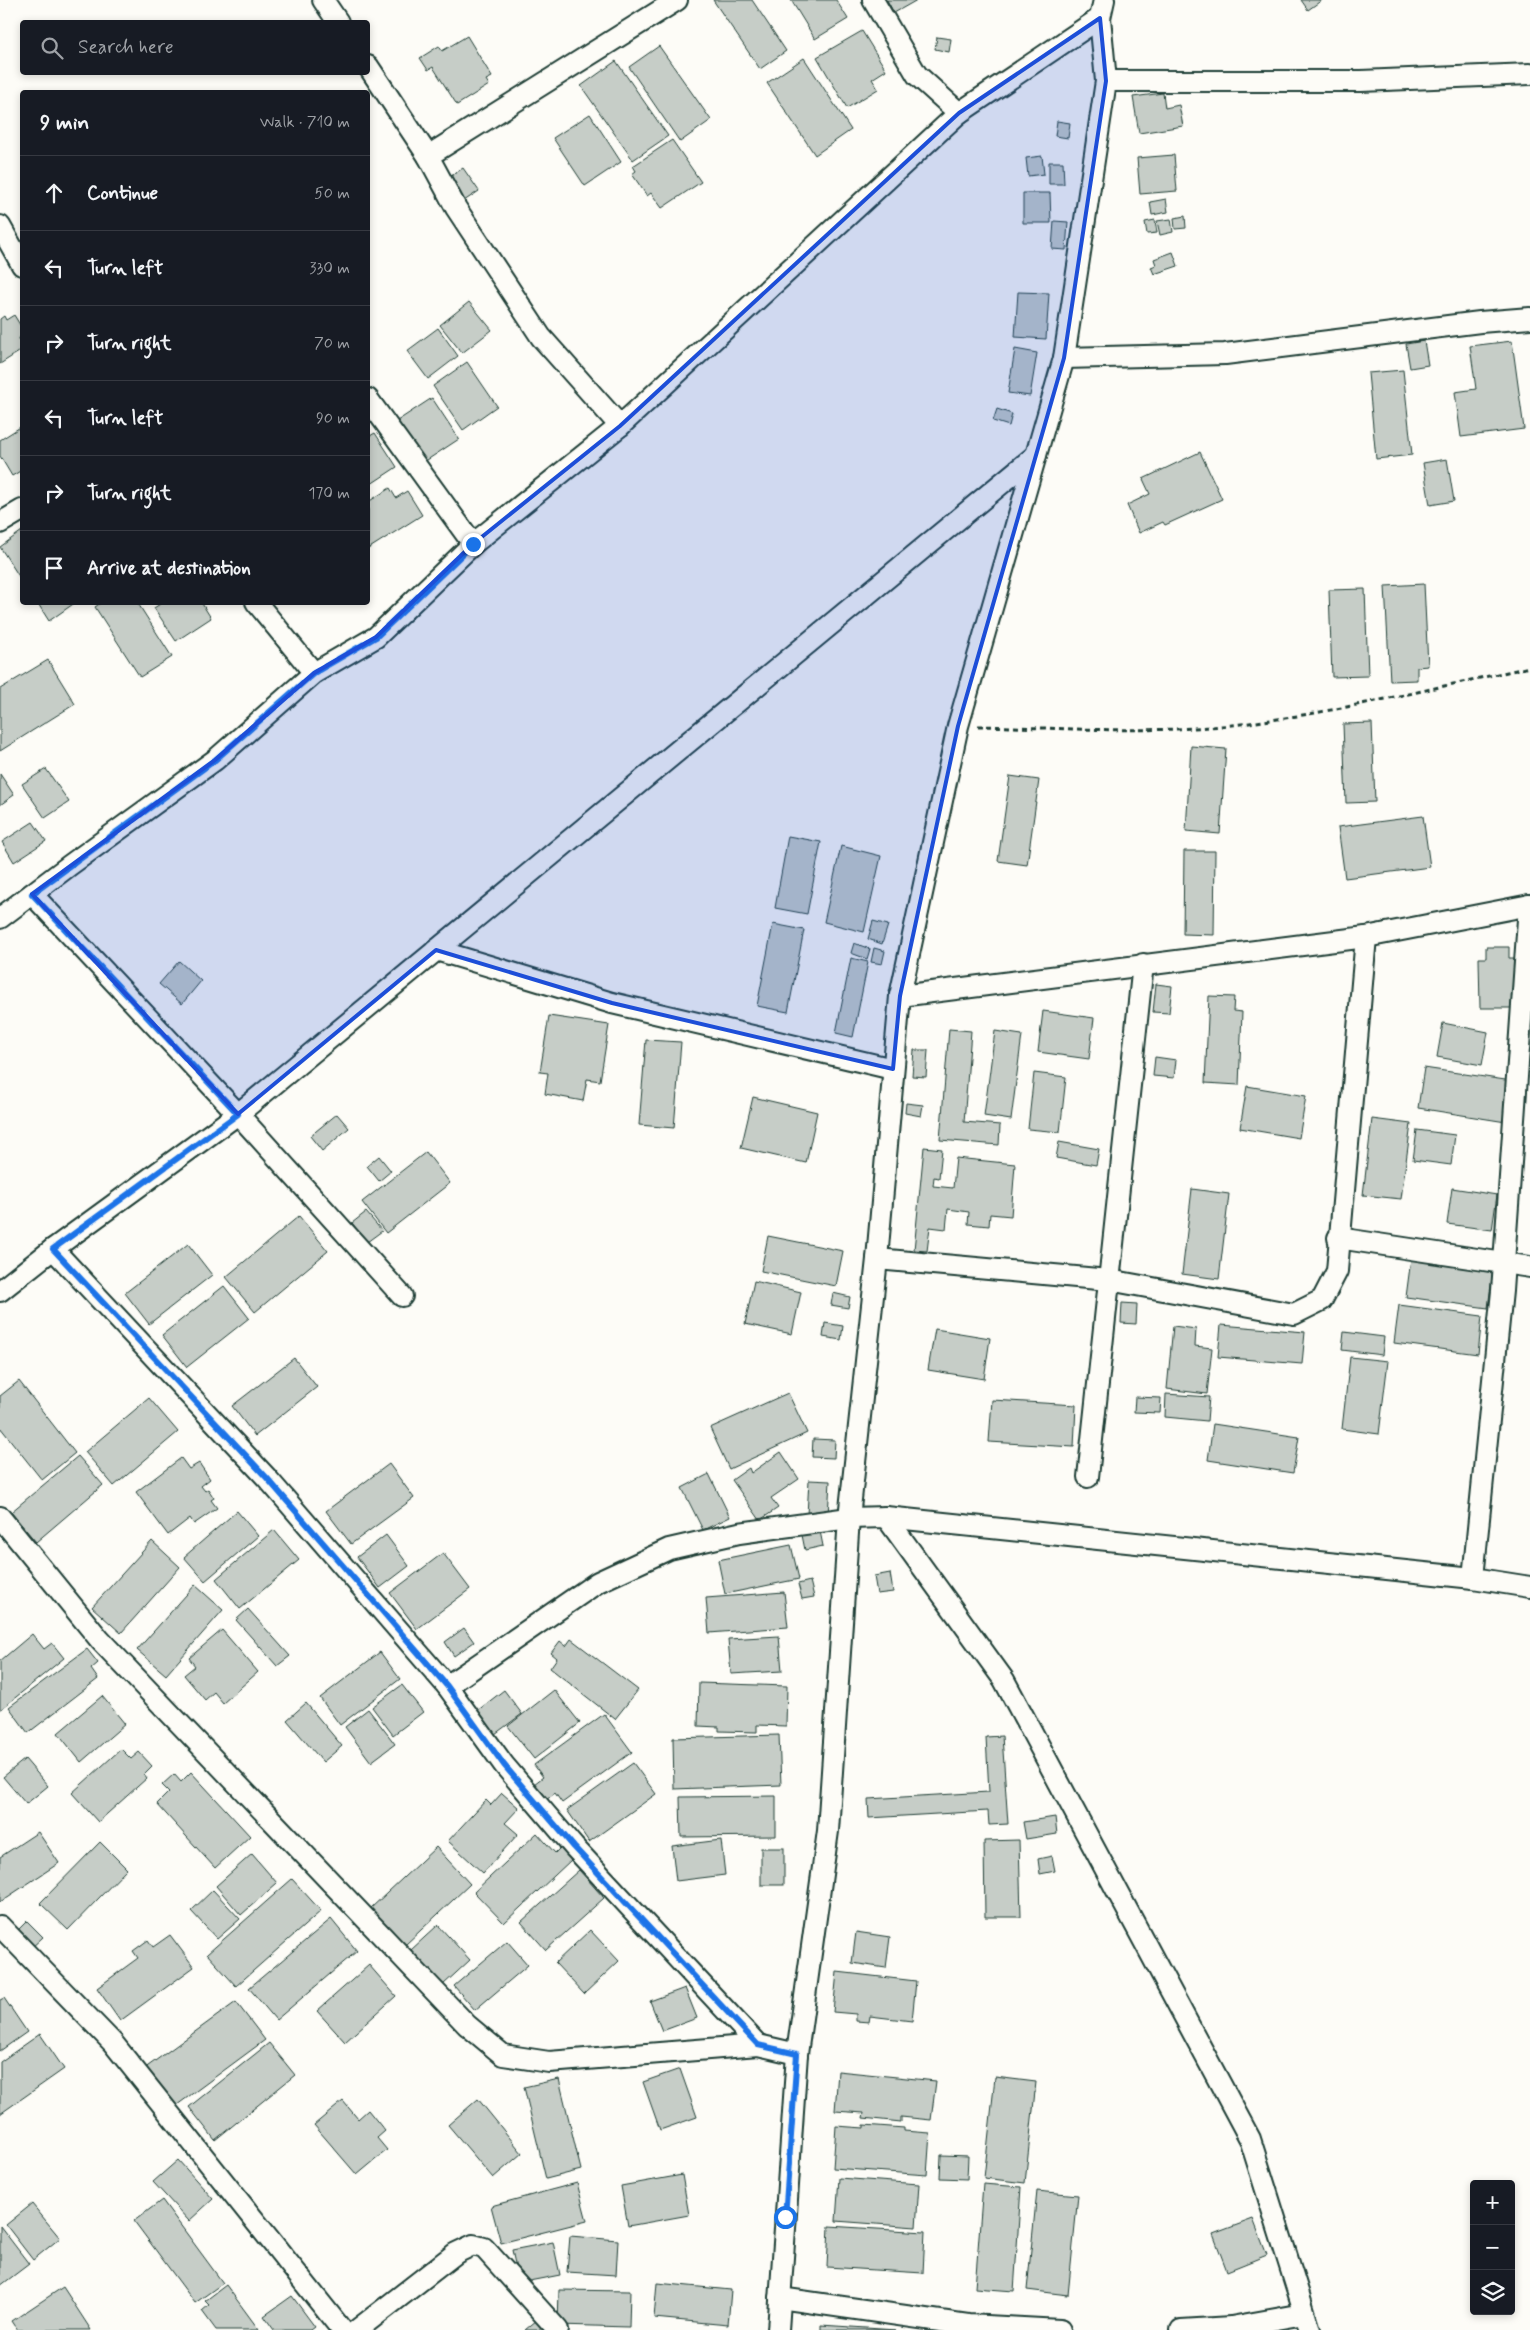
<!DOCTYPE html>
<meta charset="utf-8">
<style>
body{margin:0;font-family:Mynerve,sans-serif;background:#242831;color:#f1f3f6}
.controls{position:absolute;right:15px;bottom:15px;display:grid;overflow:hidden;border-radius:5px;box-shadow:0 2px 8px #0003}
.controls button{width:45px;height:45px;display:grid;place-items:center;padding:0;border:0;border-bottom:1px solid #363941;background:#171b24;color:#f1f3f6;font:25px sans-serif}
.stop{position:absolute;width:15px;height:15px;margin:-11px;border:4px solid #1a73e8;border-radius:50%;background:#fff}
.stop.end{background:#1a73e8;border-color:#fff;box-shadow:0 1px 5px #0008}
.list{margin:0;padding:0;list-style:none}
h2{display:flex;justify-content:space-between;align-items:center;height:65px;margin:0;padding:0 20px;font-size:21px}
h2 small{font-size:16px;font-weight:400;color:#9ea1a6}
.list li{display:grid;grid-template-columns:32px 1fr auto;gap:15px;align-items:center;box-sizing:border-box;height:75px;padding:0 20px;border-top:1px solid #363941}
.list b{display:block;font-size:19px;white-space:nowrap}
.list em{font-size:16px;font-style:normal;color:#9ea1a6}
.icon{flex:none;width:28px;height:28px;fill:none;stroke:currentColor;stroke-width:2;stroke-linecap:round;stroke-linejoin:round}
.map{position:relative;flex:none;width:1530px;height:2330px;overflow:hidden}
.search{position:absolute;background:#171b24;box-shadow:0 2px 8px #0003;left:20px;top:20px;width:350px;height:55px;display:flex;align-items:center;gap:12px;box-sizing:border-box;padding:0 18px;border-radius:5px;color:#9ea1a6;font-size:19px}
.panel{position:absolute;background:#171b24;box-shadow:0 2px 8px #0003;left:20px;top:90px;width:350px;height:515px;border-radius:5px}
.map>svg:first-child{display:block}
.building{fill:#c6cdc7;stroke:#1f3d34}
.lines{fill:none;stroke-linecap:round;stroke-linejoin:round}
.minor-casing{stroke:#1f3d34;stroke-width:24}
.path{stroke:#1f3d34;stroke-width:3;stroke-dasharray:5 4;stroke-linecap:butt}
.minor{stroke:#fdfcf7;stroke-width:20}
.route{stroke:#1a73e8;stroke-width:6}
.marked{fill:#1d4ed8;fill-opacity:0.2;stroke:#1d4ed8;stroke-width:4;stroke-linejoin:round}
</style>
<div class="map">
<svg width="1530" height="2330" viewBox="0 0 1530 2330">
<rect width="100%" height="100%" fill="#fdfcf7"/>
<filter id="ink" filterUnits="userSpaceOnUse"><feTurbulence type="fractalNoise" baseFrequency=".02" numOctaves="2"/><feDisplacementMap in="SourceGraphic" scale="10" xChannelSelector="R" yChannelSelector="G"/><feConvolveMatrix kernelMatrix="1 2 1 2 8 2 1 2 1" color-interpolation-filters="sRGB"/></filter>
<g filter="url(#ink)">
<g class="building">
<polygon points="713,0 752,0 786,51 760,69"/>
<polygon points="791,0 836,0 848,19 815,39"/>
<polygon points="887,0 917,0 894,13"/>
<polygon points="1301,0 1322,0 1308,10"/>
<polygon points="862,31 886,70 872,79 878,89 847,108 817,57"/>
<polygon points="467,36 492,77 486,80 489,85 457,105 433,67 428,70 420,58 439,46 442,51"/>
<polygon points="937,37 951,39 949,52 935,49"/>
<polygon points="659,46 711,120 680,142 629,67"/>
<polygon points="804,58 851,130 815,155 767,83"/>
<polygon points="616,61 668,136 633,160 581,86"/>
<polygon points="1163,93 1165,108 1179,105 1183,126 1139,133 1133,97"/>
<polygon points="590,114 621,162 585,186 553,138"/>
<polygon points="1057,121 1070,123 1068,138 1055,136"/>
<polygon points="672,140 701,182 662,208 651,193 647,196 632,174 636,171 633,166"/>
<polygon points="1174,155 1177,191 1140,194 1137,158"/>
<polygon points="1042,156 1044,174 1028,176 1026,158"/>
<polygon points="1049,162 1063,162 1064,184 1049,184"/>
<polygon points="463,168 479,191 464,201 448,178"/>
<polygon points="1023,193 1050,193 1051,223 1023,223"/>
<polygon points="1166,199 1168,212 1152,215 1150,202"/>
<polygon points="1185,216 1186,228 1175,229 1174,218"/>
<polygon points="1171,219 1173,232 1160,235 1157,221"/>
<polygon points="1155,220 1157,233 1147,234 1145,222"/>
<polygon points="1054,221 1068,222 1066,250 1052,249"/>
<polygon points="1173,252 1178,266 1154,274 1151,267 1156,265 1154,259"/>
<polygon points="1018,292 1049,293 1046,339 1015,337"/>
<polygon points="469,302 492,330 462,353 440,325"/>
<polygon points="14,315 22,328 22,336 19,338 22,350 0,364 0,319 4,316 6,320"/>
<polygon points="438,328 458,356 428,379 407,351"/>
<polygon points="1424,341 1428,365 1410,368 1406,344"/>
<polygon points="1512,341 1524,429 1461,437 1455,392 1476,389 1470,346"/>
<polygon points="1015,349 1037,353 1030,396 1008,393"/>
<polygon points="467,362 497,406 463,430 433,386"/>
<polygon points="1403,370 1412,455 1376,459 1368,373"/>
<polygon points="432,398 459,439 421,464 394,423"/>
<polygon points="997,409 1012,414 1009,426 993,421"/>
<polygon points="22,426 22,470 12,476 0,456 0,440"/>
<polygon points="375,433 397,467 368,486 368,437"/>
<polygon points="1200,452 1222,499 1165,525 1163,522 1139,533 1127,505 1150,494 1143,479"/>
<polygon points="1447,459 1454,501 1430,505 1423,463"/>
<polygon points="390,488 396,498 407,491 422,515 368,549 368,502"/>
<polygon points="22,531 22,581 0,547"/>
<polygon points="1424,584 1428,666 1417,667 1417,680 1390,681 1385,586"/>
<polygon points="1365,589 1368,676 1332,677 1329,590"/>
<polygon points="37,602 76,602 49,621"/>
<polygon points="102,602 137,602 172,657 140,677 95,607"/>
<polygon points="163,602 201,602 211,618 176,641 154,608"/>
<polygon points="48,660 75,704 0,751 0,689"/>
<polygon points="1372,723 1375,802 1346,803 1343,724"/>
<polygon points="1191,746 1226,749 1220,834 1186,831"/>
<polygon points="46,769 69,802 45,818 22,784"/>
<polygon points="0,774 14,795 0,805"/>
<polygon points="1010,776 1039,780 1027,865 998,861"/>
<polygon points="1423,816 1430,867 1345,878 1338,827"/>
<polygon points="33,822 46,841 14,862 2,842"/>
<polygon points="788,836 821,842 807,914 775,908"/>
<polygon points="841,846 881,856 864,932 824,922"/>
<polygon points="1184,851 1215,851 1214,935 1183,934"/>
<polygon points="873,921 888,925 882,944 868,939"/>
<polygon points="773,924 804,930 788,1012 757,1006"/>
<polygon points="854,943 870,949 867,959 851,953"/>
<polygon points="1486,947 1509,947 1509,958 1523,958 1523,1008 1480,1008 1479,958 1486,958"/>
<polygon points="874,948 885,951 882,964 871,962"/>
<polygon points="851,958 868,962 853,1037 836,1033"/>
<polygon points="179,961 201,981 182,1004 159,984"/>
<polygon points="1156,984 1172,986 1169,1013 1153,1012"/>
<polygon points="1209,996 1234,997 1233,1011 1242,1012 1239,1085 1205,1083"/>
<polygon points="1043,1011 1094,1018 1089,1059 1038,1052"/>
<polygon points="549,1016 609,1025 600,1081 587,1079 583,1101 545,1094 548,1073 540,1072"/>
<polygon points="1443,1023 1488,1032 1482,1065 1437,1057"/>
<polygon points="949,1029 971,1031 964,1122 1000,1125 999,1145 940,1140"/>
<polygon points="995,1031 1022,1035 1011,1120 984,1116"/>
<polygon points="646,1040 681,1042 674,1128 639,1125"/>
<polygon points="914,1050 928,1050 926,1077 912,1076"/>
<polygon points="1155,1057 1176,1060 1174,1078 1153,1076"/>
<polygon points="1424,1068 1512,1081 1506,1122 1418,1108"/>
<polygon points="1034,1073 1066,1077 1060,1132 1028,1129"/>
<polygon points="1247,1086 1306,1096 1299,1138 1240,1128"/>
<polygon points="753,1097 817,1112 806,1163 741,1148"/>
<polygon points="906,1103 923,1105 921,1116 905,1113"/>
<polygon points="337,1114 349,1128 322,1151 310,1136"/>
<polygon points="1372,1119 1411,1124 1401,1199 1363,1195"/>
<polygon points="1417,1130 1455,1135 1451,1165 1413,1160"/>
<polygon points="1059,1142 1099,1149 1096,1165 1056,1158"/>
<polygon points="924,1147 942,1149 939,1178 934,1177 933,1186 953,1188 956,1158 1015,1164 1011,1216 990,1214 989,1226 968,1224 969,1212 948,1209 946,1229 930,1227 927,1251 914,1250"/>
<polygon points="426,1152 450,1183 386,1233 362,1202"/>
<polygon points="379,1156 391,1171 379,1181 367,1166"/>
<polygon points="1452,1188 1497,1195 1492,1230 1447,1224"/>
<polygon points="1192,1189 1229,1194 1219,1279 1182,1274"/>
<polygon points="366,1212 382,1231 367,1242 352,1223"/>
<polygon points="299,1216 328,1251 255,1312 226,1277"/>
<polygon points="768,1236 843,1251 836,1286 761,1271"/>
<polygon points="188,1244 212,1275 149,1324 125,1293"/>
<polygon points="1411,1259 1493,1269 1488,1308 1406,1297"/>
<polygon points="754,1281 801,1292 792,1334 745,1324"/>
<polygon points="224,1286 249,1318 187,1367 162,1335"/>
<polygon points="833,1293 850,1297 848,1308 831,1305"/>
<polygon points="1122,1303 1137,1304 1136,1324 1121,1323"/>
<polygon points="1399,1305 1482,1316 1478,1354 1394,1343"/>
<polygon points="825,1323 843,1326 841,1340 823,1337"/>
<polygon points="1221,1325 1305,1332 1302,1364 1218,1357"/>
<polygon points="1173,1326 1196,1329 1195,1346 1212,1348 1207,1394 1167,1389"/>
<polygon points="935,1329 990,1338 984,1379 928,1370"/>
<polygon points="1344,1332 1384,1337 1382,1355 1342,1350"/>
<polygon points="1350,1357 1388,1361 1379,1434 1342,1429"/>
<polygon points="294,1358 317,1387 255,1436 232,1406"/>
<polygon points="19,1381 75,1453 42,1480 0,1427 0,1396"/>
<polygon points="788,1393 807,1433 729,1469 710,1428"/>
<polygon points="1166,1394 1209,1397 1207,1421 1165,1417"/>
<polygon points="1135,1397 1161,1398 1160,1413 1134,1412"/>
<polygon points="149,1398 178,1432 114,1486 85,1452"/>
<polygon points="992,1400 1076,1405 1074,1447 989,1442"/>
<polygon points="1213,1424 1299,1437 1293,1473 1208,1460"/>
<polygon points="813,1439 835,1440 834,1458 812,1457"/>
<polygon points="781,1452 799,1479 771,1498 778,1508 760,1520 732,1480 749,1468 751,1473"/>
<polygon points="78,1456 103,1485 36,1542 11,1512"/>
<polygon points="181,1458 189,1469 199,1463 210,1479 201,1486 205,1491 208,1489 214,1498 211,1500 217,1508 194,1524 190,1518 168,1535 136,1492"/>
<polygon points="389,1464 414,1498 351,1544 326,1511"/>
<polygon points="709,1474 730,1517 703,1530 682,1488"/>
<polygon points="809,1480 830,1481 828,1516 807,1515"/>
<polygon points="237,1511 258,1536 205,1581 184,1557"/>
<polygon points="274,1530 299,1560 240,1609 216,1579"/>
<polygon points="820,1531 823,1546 805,1550 802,1535"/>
<polygon points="386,1535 409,1566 380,1588 357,1557"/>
<polygon points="152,1541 180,1567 121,1633 92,1607"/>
<polygon points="791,1545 799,1579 725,1594 718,1560"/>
<polygon points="443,1553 470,1589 417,1629 390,1593"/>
<polygon points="890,1573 893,1592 877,1594 874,1576"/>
<polygon points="810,1581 814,1597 802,1599 798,1584"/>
<polygon points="195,1585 223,1610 166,1675 137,1650"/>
<polygon points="784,1592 788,1627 709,1633 706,1598"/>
<polygon points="248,1609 290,1656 277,1666 236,1620"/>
<polygon points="464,1628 474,1642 454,1656 445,1642"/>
<polygon points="222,1630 258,1672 223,1703 214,1692 205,1700 184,1675 195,1666 189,1658"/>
<polygon points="32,1634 44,1649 52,1643 64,1658 0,1710 0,1661"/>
<polygon points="779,1636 782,1671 731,1674 728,1639"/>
<polygon points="571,1639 638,1690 615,1719 550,1668 557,1658 551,1653 560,1641 566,1646"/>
<polygon points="87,1649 98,1663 91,1669 98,1679 28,1733 9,1707"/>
<polygon points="380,1652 400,1679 340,1725 320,1698"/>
<polygon points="699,1683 787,1686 786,1726 757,1725 757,1732 719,1731 719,1727 698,1726"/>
<polygon points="402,1685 423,1712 393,1735 372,1707"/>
<polygon points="504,1690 522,1714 495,1734 477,1711"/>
<polygon points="554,1690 580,1723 534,1759 508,1726"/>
<polygon points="102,1696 125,1724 81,1762 58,1733"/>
<polygon points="306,1703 342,1746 323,1762 287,1720"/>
<polygon points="368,1709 395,1744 371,1762 345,1727"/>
<polygon points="604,1714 632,1752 562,1803 555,1793 546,1800 534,1784 543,1777 534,1765"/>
<polygon points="779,1735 781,1785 674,1789 673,1738"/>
<polygon points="1002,1736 1008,1824 989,1825 988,1811 869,1818 868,1799 989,1792 986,1737"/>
<polygon points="121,1749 131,1759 139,1752 152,1766 144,1774 147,1778 98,1822 72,1793"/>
<polygon points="25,1759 48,1786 26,1804 3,1777"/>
<polygon points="633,1763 656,1794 589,1842 567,1810"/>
<polygon points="191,1772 250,1836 215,1868 157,1804 169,1792 162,1785 174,1774 181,1782"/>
<polygon points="502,1793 519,1808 505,1823 518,1834 483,1873 448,1841 486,1800 491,1805"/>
<polygon points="776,1796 776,1836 681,1837 680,1797"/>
<polygon points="1055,1817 1057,1834 1026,1839 1023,1822"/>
<polygon points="38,1832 59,1863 0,1902 0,1857"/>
<polygon points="537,1833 555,1853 560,1848 571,1860 504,1923 474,1892"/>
<polygon points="721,1840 725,1875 676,1881 672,1846"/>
<polygon points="1019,1840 1021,1917 985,1917 984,1841"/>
<polygon points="100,1842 127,1869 68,1930 40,1903"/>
<polygon points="436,1847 470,1884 405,1945 371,1908"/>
<rect x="761" y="1848" width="23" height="37"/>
<polygon points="252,1854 277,1883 241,1915 216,1886"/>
<polygon points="1052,1856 1055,1871 1040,1874 1038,1859"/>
<polygon points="579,1870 604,1898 546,1950 521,1922"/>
<polygon points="292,1879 321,1911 236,1986 207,1954"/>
<polygon points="213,1890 240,1919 217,1939 191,1911"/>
<polygon points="331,1919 357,1951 276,2020 249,1988"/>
<polygon points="27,1921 43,1937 30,1949 15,1933"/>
<polygon points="438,1925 470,1960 443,1985 411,1950"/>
<polygon points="590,1930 619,1961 584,1994 555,1963"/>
<polygon points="856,1932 890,1937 886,1968 852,1963"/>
<polygon points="170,1935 194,1967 120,2021 97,1988 138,1958 133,1951 148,1940 153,1947"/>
<polygon points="507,1941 528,1965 475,2010 454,1986"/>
<polygon points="369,1965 396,1996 345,2042 317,2011"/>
<polygon points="837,1972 916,1981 912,2021 870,2016 869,2022 856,2021 856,2014 833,2012"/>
<polygon points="685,1988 697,2018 662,2031 650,2001"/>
<polygon points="4,1998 27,2032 0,2051 0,2000"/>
<polygon points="236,2002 265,2040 173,2108 144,2069"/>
<polygon points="40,2034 64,2069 0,2114 0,2062"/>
<polygon points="269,2043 295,2075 215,2140 189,2107"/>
<polygon points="680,2069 697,2117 660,2130 643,2082"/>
<polygon points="838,2071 936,2081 931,2120 901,2117 901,2122 863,2118 864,2113 835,2111"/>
<polygon points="995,2077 1036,2082 1025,2183 984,2178"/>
<polygon points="559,2079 581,2170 546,2179 524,2087"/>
<polygon points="478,2099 522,2153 493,2178 448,2125"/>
<polygon points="343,2101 358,2119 368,2110 385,2131 377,2138 387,2150 357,2175 314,2125"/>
<polygon points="864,2125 904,2128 904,2131 930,2133 927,2175 833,2168 836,2126 864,2128"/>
<polygon points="941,2155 968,2156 967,2179 940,2178"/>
<polygon points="178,2160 213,2199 189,2221 153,2182"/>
<polygon points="682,2175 689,2215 628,2226 621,2186"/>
<polygon points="839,2178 919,2184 916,2227 836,2221"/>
<polygon points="577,2183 587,2221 501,2243 491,2206"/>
<polygon points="983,2184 1021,2187 1014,2291 975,2288"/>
<polygon points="1037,2191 1078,2195 1068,2295 1027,2290"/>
<polygon points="162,2200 223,2283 195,2303 134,2221"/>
<polygon points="32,2204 60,2238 33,2260 6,2225"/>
<polygon points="1253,2219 1267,2255 1227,2271 1213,2234"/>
<polygon points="0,2226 29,2264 0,2286"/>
<polygon points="829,2226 925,2232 923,2273 827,2267"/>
<polygon points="570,2236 618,2240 616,2275 567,2272"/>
<polygon points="553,2242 560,2275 519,2283 512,2250"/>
<polygon points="657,2283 731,2290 728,2325 654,2318"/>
<polygon points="226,2285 259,2330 216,2330 202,2311 209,2305 205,2301"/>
<polygon points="63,2287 91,2330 18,2330 12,2321"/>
<polygon points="559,2290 630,2291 629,2327 558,2325"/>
<polygon points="292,2296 315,2327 311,2330 274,2330 264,2316"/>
<polygon points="543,2315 555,2330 525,2330"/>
<polygon points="821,2325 896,2330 821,2330"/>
</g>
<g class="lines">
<defs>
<g id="minor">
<polyline points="323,0 338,22"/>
<polyline points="873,0 917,75 959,113"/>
<polyline points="368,66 428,156"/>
<polyline points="1106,81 1361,81 1530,74"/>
<polyline points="0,226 22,265"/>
<polyline points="1064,358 1225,354 1480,322 1530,318"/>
<polyline points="368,399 473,544"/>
<polyline points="620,426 541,337 456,208 428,156 677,0"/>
<polyline points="0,523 22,510"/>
<polyline points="256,602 314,673"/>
<polyline points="32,894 238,1114 402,1296"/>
<polyline points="0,918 70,865 215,760 314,673 376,637 473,544 620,426 959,113 1100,18"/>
<polyline points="436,950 612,1003 893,1069"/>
<polyline points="900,996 1366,937 1530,905"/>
<polyline points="1338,1238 1530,1267"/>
<polyline points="53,1249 267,1478 447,1686 504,1765 574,1847 758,2045"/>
<polyline points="877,1259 1109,1280 1294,1314 1322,1300 1337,1271 1366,937"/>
<polyline points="0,1291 53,1249 238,1114 1036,455"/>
<polyline points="1088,1477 1143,964"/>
<polyline points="0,1517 100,1640 467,2025 503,2055 549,2062 758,2045 797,2054"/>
<polyline points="886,1517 1004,1680 1250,2139 1310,2330"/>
<polyline points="1473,1578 1502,1291 1529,905"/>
<polyline points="447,1686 598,1582 669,1549 739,1533 849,1518 886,1517 1473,1578 1530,1587"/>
<polyline points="0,1926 113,2043 342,2330"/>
<polyline points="780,2298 968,2325 1060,2330"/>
<polyline points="357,2330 456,2253 473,2245 484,2248 558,2330"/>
<polyline points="778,2330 797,2054 828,1831 849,1518 877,1259 900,996 958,726 1064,358 1106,81 1100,18 1104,0"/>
<polyline points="1181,2330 1231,2327 1304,2314"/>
</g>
</defs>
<use href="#minor" class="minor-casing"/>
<path class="path" d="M978,726c85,2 170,8 254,-1 101,-11 199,-37 298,-58"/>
<use href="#minor" class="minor"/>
</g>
</g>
<g class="lines" filter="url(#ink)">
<polyline class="route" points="473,544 376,637 314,673 215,760 32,894 238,1114 53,1249 267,1478 447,1686 504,1765 574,1847 758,2045 797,2054 785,2217"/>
</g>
<path class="marked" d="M1100,18l6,63 -42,277 -106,368 -58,270 -7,73 -281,-66 -176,-53 -198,164 -206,-220 183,-134 99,-87 62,-36 97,-93 147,-118 339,-313z"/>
</svg>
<div class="controls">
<button>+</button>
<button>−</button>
<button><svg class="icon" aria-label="layers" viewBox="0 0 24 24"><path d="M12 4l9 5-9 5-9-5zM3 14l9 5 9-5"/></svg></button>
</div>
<div class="stop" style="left:785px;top:2217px"></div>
<div class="stop end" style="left:473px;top:544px"></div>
<div class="search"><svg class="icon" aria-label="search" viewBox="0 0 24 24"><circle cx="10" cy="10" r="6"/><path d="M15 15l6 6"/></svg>Search here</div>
<section class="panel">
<h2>9 min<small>Walk · 710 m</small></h2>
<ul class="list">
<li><svg class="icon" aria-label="ahead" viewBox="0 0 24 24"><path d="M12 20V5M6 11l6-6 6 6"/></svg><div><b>Continue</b></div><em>50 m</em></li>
<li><svg class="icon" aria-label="left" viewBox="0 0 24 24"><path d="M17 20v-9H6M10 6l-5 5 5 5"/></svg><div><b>Turn left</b></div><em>330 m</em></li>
<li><svg class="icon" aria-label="right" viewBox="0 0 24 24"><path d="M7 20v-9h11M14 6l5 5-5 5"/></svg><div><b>Turn right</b></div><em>70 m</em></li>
<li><svg class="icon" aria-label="left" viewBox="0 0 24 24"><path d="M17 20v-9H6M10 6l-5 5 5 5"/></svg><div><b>Turn left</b></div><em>90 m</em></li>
<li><svg class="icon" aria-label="right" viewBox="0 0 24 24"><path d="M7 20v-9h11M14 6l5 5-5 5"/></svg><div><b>Turn right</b></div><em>170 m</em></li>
<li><svg class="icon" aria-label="arrive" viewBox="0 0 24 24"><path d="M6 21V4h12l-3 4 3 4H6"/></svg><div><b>Arrive at destination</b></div></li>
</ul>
</section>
</div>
